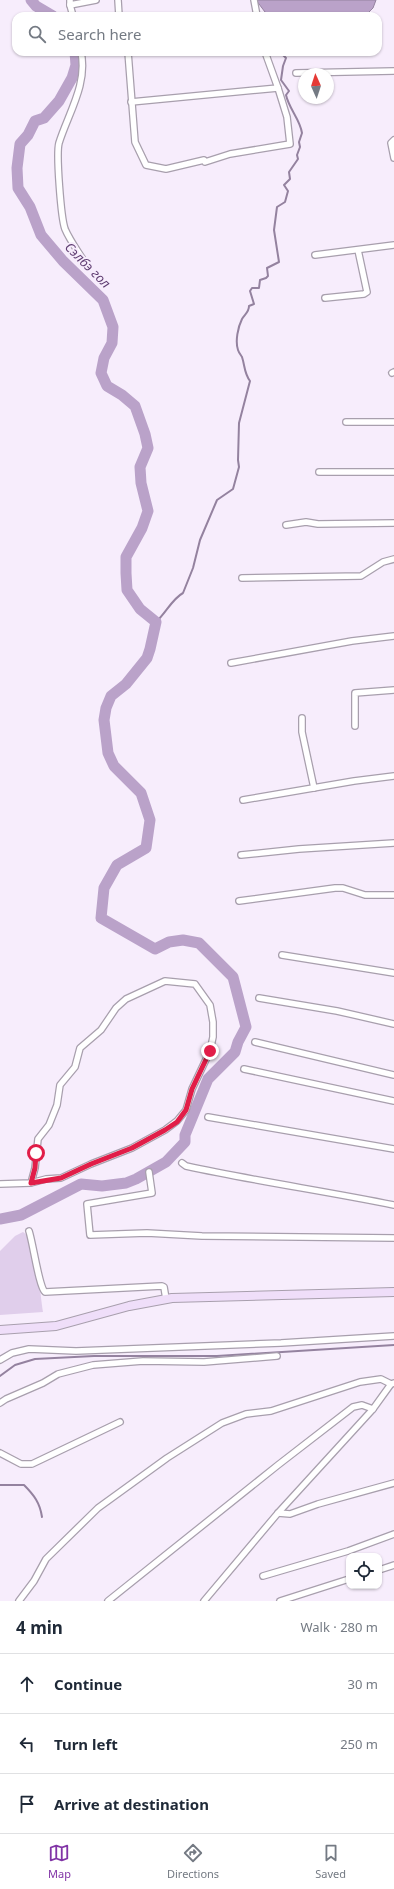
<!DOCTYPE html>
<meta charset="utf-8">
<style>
body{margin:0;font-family:"Noto Sans",sans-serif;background:#f2f2f3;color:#1f2937}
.controls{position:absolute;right:12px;bottom:12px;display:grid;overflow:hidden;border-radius:8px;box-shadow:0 1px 3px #0004}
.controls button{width:36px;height:36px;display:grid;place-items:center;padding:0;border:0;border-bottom:1px solid #e0e1e3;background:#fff;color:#1f2937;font:20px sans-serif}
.compass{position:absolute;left:298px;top:68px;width:36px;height:36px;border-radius:50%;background:#fff;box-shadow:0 1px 3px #0004;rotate:357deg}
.stop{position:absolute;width:12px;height:12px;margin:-9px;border:3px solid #e11d48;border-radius:50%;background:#fff}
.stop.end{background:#e11d48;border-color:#fff;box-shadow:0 1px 4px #0008}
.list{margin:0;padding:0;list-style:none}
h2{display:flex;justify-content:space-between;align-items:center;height:52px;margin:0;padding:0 16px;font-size:17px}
h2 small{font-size:13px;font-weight:400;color:#747a83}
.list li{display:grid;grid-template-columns:26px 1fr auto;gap:12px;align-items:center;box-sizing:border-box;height:60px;padding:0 16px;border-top:1px solid #e0e1e3}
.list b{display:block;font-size:15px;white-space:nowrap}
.list em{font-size:13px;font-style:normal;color:#747a83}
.icon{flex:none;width:22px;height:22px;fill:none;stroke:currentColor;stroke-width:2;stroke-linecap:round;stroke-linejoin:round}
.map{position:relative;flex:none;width:394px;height:1601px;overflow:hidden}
.search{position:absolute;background:#fff;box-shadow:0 1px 3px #0004;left:12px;right:12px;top:12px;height:44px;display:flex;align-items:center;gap:10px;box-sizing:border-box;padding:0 14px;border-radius:12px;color:#747a83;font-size:15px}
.sheet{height:232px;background:#fff}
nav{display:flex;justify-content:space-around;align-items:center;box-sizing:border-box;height:56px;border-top:1px solid #e0e1e3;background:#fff;font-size:11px;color:#747a83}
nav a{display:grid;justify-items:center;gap:2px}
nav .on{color:#8134a6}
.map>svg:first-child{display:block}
.green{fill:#e0ceeb}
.water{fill:#baa2c9;stroke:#94829f}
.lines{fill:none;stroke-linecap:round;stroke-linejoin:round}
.stream{stroke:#94829f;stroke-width:2}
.river{stroke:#baa2c9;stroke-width:11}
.minor-casing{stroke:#a89fad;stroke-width:8}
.secondary-casing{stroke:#a89fad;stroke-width:10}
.minor{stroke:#fff;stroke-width:5.5}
.secondary{stroke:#efdef9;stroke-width:8}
.route{stroke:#e11d48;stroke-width:5}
.labels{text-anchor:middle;stroke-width:4;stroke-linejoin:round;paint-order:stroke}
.water-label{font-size:13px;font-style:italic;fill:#603e72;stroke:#f7edfc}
</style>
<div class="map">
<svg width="394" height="1601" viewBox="0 0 394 1601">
<rect width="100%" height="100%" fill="#f7edfc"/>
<path class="green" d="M23,1232c14,9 17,63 20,80l-43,3v-64l15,-15z"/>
<polygon class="water" points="256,0 376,0 373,8 365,16 270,16 265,12"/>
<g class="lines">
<g class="stream">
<path d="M156,622c10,-9 16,-23 27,-29l10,-25 7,-28 17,-40 16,-11 6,-22 -1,-7 1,-37 11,-42c-6,-8 -5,-15 -8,-24 -1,-2 -3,-4 -4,-7 -3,-9 0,-23 4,-31 3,-5 7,-7 7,-13l5,-2 -4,-13 2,-3h7l1,-8 6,-2 2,-2 -1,-8 12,-6 -5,-32 3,-23 8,-5 3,-11 -4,-6 6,-6 -1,-7 9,-13 -1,-4 3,-8 -1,-5 3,-9c-2,-14 -13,-24 -16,-38l3,-4 -8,-11 2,-14 3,-8 -6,-6"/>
<polyline points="0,1376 15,1365 35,1359 94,1356 217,1356 394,1345"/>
<path d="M0,1485h24c10,10 16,18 18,32"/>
</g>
<g class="river">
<polyline points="31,0 36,6 53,16"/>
<polyline points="0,1219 21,1215 81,1184 102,1186 126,1183 136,1179 166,1162 185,1142 185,1135 208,1079 235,1052 238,1042 246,1027 233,977 199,943 183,940 169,942 155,949 101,918 104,888 117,865 146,848 150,820 141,793 114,766 108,753 104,720 106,708 111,696 126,684 147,658 150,649 156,622 140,609 127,590 126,573 126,557 142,528 148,511 141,483 140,467 148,448 145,434 135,406 122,395 107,386 101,373 104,358 112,343 113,327 103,300 63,261 41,235 30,207 18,188 17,168 20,144 28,135 35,121 44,118 59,101 72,78 76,65 75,52"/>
</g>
<defs>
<g id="minor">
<polyline points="70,0 70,5 96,0"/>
<polyline points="118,0 119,16"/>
<polyline points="254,0 257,16"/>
<polyline points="70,5 73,16"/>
<path d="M81,52c7,32 -13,62 -22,91 -3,11 2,75 6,86 5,12 15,25 22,37"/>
<polyline points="128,52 135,142 146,165 166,169 204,160 205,162 230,154 290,144 287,117 278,88"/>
<polyline points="296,73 394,71"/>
<polyline points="131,102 278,88 265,52"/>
<polyline points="394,140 391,143 394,158"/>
<polyline points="315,255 394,245"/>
<polyline points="325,298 364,294 367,292 358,250"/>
<polyline points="392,373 394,372"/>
<polyline points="346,422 394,422"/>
<polyline points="319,472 394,472"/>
<polyline points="286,525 306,522 318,524 394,523"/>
<polyline points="242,578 361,576 383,562 394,559"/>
<polyline points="231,663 352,641 394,636"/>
<polyline points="302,718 302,732 314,788"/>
<polyline points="355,726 355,693 394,690"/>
<polyline points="243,800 354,781 394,776"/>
<polyline points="241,855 299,849 394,843"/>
<polyline points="239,901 335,888 343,888 365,895 394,895"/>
<polyline points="282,955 394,973"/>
<polyline points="259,998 337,1011 394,1024"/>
<polyline points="255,1042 394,1075"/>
<polyline points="244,1069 394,1101"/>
<polyline points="208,1117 394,1149"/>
<path d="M182,1163l4,3c69,15 139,25 208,39"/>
<polyline points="149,1172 152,1193 87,1204 90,1235 147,1233 202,1236 394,1238"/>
<polyline points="0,1184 31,1183 35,1168 38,1139 49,1125 57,1105 60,1085 75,1067 80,1048 101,1030 116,1008 126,999 165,981 195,984 210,1005 213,1022 213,1037 210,1051 192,1089 186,1110 177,1121 165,1130 132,1148 91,1164 61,1178 46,1179 31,1183"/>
<path d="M29,1231c4,12 10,56 16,61l117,-6 2,1 2,12"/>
<polyline points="0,1360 12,1353 29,1349 76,1351 281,1343 394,1336"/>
<polyline points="0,1403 6,1399 43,1383 58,1374 93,1365 143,1361 204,1362 277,1356"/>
<polyline points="0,1453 21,1464 32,1464 120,1422"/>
<polyline points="278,1513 290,1514 318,1504 394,1483"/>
<polyline points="379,1570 394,1565"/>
<polyline points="263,1576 348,1551 394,1534"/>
<polyline points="19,1601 34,1581 46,1559 98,1508 167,1458 222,1423 246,1414 271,1411 360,1382 381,1379 391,1384 394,1383"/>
<polyline points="108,1601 278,1465 353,1407 362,1405 373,1409"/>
<polyline points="204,1601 278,1513 373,1409 391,1384"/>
<polyline points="280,1601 349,1579"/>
</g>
<polyline id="secondary" points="0,1330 56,1326 129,1306 172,1298 394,1292"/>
</defs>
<use href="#minor" class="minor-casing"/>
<use href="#secondary" class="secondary-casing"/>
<use href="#minor" class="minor"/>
<use href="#secondary" class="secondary"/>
</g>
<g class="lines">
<polyline class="route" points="36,1153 35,1168 31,1183 61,1178 91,1164 132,1148 165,1130 177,1122 186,1110 192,1089 210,1051"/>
</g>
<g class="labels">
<g class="water-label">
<text transform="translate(88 265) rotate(45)" y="5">Сэлбэ гол</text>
</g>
</g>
</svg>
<div class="controls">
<button><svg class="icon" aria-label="locate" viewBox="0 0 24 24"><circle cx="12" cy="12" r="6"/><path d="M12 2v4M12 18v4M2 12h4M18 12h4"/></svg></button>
</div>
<svg class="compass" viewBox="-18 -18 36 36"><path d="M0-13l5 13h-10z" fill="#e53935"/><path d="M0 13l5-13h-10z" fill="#747a83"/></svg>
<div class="stop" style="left:36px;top:1153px"></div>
<div class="stop end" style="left:210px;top:1051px"></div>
<div class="search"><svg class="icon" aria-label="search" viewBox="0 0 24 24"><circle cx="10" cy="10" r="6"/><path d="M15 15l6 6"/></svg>Search here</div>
</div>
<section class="sheet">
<h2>4 min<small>Walk · 280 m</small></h2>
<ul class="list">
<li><svg class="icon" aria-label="ahead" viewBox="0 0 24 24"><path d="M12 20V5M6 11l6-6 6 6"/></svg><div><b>Continue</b></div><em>30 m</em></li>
<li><svg class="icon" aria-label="left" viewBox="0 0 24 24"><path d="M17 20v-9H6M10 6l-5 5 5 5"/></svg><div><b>Turn left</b></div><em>250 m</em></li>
<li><svg class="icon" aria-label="arrive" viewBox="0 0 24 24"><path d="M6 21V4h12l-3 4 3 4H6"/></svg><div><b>Arrive at destination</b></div></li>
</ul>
</section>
<nav>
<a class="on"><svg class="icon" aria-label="map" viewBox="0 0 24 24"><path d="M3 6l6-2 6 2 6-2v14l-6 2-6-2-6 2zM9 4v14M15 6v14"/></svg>Map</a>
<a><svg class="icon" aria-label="directions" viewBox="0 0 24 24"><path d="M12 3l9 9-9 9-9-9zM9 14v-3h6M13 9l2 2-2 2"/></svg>Directions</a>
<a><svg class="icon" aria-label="saved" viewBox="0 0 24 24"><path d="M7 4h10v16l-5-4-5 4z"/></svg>Saved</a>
</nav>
